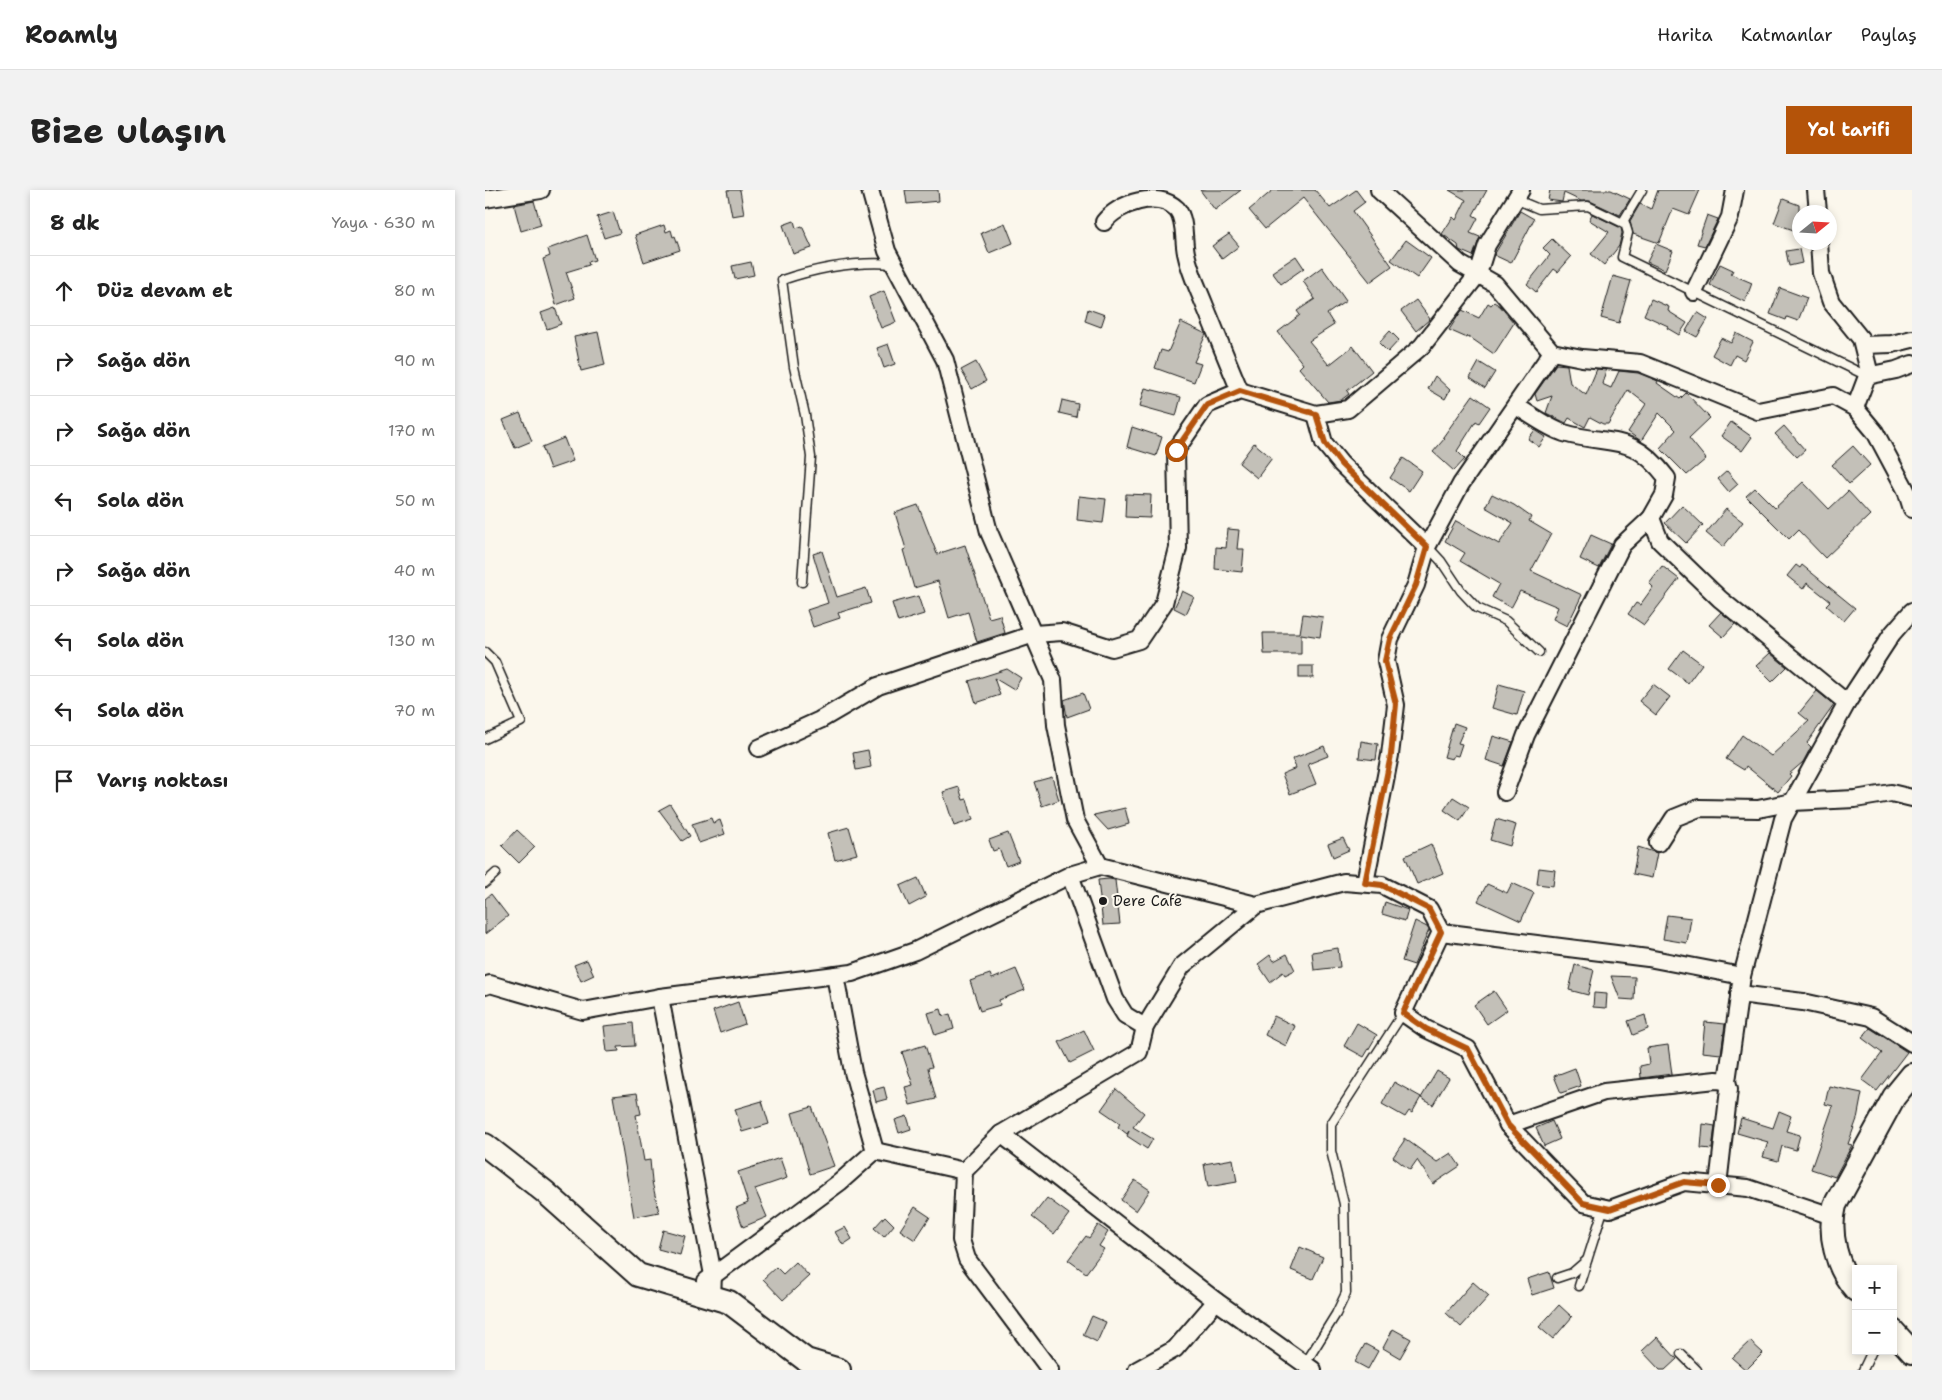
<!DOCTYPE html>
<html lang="tr">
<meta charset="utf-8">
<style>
body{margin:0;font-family:"Shantell Sans",sans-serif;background:#f2f2f2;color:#222}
.controls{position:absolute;right:15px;bottom:15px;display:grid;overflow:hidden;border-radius:0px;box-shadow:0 2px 8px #0003}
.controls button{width:45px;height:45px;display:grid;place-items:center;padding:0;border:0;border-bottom:1px solid #e0e0e0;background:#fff;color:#222;font:25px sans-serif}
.compass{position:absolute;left:1307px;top:15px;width:45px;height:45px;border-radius:50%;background:#fff;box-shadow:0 2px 8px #0003;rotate:72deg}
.stop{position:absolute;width:15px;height:15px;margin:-11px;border:4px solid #b45309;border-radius:50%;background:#fff}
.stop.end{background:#b45309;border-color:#fff;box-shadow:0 1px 5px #0008}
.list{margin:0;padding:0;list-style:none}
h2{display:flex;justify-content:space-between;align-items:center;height:65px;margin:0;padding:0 20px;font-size:21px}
h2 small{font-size:16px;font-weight:400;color:#767676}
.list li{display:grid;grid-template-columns:32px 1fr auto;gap:15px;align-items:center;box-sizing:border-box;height:70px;padding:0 20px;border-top:1px solid #e0e0e0}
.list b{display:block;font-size:19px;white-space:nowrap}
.list em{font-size:16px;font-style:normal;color:#767676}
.icon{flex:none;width:28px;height:28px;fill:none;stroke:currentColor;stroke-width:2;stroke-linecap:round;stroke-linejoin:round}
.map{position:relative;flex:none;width:1427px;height:1180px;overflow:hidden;border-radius:0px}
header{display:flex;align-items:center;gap:30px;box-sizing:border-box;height:70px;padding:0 25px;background:#fff;border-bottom:1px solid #e0e0e0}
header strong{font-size:24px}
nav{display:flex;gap:28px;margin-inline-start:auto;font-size:18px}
.intro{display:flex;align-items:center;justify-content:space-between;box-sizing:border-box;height:120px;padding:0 30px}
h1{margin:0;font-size:35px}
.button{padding:12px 22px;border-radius:0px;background:#b45309;color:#fff;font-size:18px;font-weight:700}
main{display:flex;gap:30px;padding:0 30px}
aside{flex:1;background:#fff;border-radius:0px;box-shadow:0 2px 8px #0003}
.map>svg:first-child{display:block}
.building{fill:#c3c0b8;stroke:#1c1c1c}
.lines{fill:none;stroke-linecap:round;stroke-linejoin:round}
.lane-casing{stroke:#1c1c1c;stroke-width:11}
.street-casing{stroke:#1c1c1c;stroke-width:20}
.secondary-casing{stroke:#1c1c1c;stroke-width:26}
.lane{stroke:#fbf7ec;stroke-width:8}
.street{stroke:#fbf7ec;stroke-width:16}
.secondary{stroke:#fbf7ec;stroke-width:22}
.route{stroke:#b45309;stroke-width:6}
.poi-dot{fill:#1c1c1c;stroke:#fbf7ec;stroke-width:2}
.labels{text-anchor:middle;stroke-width:4;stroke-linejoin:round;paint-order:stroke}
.poi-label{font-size:15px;fill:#1c1c1c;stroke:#fbf7ec;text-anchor:start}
</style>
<header>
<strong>Roamly</strong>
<nav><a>Harita</a><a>Katmanlar</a><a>Paylaş</a></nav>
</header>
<div class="intro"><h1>Bize ulaşın</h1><a class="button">Yol tarifi</a></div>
<main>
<aside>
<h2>8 dk<small>Yaya · 630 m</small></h2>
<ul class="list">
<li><svg class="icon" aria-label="ahead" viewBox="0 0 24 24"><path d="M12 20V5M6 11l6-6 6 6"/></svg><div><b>Düz devam et</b></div><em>80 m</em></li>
<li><svg class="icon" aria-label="right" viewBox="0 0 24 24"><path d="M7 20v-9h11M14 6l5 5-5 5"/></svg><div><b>Sağa dön</b></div><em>90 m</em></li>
<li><svg class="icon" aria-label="right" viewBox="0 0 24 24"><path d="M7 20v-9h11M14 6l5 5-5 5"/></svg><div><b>Sağa dön</b></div><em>170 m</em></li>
<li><svg class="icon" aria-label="left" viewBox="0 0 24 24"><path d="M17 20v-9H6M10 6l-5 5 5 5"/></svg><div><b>Sola dön</b></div><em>50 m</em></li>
<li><svg class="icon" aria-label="right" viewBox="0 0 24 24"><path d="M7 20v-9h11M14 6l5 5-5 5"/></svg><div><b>Sağa dön</b></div><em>40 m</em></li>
<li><svg class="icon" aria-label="left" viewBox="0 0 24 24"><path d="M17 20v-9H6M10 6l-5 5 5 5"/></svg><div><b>Sola dön</b></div><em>130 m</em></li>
<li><svg class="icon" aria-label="left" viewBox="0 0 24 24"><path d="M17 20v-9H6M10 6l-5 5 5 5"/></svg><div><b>Sola dön</b></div><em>70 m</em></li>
<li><svg class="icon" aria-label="arrive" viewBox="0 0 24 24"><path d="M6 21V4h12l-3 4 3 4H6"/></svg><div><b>Varış noktası</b></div></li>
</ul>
</aside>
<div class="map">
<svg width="1427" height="1180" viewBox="0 0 1427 1180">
<rect width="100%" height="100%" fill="#fbf7ec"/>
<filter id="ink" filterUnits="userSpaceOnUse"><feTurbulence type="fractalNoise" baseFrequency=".02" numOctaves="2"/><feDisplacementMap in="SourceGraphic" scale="10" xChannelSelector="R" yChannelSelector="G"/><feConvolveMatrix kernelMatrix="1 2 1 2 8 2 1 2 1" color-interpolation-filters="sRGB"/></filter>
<g filter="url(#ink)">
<g class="building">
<polygon points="242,0 255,0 259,24 247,26"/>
<polygon points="420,0 453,0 454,11 422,14"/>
<polygon points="715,0 756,0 730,20"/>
<polygon points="788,0 830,0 845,18 871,0 880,12 868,21 907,76 885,92 818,8 780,39 764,20"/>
<polygon points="964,0 1002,0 988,25 993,28 985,43 995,47 988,66 974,60 973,55 957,44 968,27 971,30 981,10"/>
<polygon points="1065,0 1126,0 1145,9 1135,25 1105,11 1096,11 1079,3 1077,12 1063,10"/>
<polygon points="1173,0 1215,0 1204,25 1188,19 1174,53 1148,44 1145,31 1155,14 1166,19"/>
<polygon points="1298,9 1314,15 1314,42 1289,33"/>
<polygon points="49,11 56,35 36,41 29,15"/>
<polygon points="1035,21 1049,29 1026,73 1009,65"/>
<polygon points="128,22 135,43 119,48 112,27"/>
<polygon points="1107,24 1136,38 1137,43 1134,56 1119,75 1106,64 1124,42 1104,30"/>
<polygon points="1222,25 1233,29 1220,56 1212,54"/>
<polygon points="309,31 311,38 317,36 327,58 308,64 298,35"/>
<polygon points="520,33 528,53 504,63 496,43"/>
<polygon points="179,35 181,42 186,40 188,47 190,46 195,60 159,72 150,45"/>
<polygon points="744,44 754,56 737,69 727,56"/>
<polygon points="102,45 110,70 103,72 104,75 81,82 90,108 71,115 58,69 65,66 63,59"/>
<polygon points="1067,49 1086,67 1073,82 1069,79 1051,102 1042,94 1065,65 1058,58"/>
<polygon points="921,50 946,68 932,88 906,70"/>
<polygon points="1171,54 1188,61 1180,80 1162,72"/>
<polygon points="1314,59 1317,73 1304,76 1301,61"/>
<polygon points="811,66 819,78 796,94 787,82"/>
<polygon points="266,72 269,85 250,89 247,76"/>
<polygon points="1235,74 1248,80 1246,84 1267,93 1260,112 1225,95"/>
<polygon points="837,77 861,111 842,124 849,135 824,151 844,175 868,156 887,181 862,201 864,204 856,210 843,212 814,178 818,174 793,142 815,125 812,121 830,109 818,91"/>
<polygon points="1128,86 1146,91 1134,133 1116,128"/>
<polygon points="1295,98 1322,108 1313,131 1302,127 1301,130 1285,124"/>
<polygon points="399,101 411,132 396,138 384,107"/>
<polygon points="1166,109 1184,117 1183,121 1202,133 1194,145 1182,138 1183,136 1159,125"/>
<polygon points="931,110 945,129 931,141 916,121"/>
<polygon points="1009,112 1015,116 1029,133 1009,164 983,146 982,148 964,140 977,120 994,128 1003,113 1006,115"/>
<polygon points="70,118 76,134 62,139 56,123"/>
<polygon points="603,119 620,125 616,137 600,131"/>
<polygon points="1212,122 1223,129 1212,147 1201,141"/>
<polygon points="696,132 721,144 709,172 716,174 709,192 670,178 676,160 683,162"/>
<polygon points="905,141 914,150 903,162 894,153"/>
<polygon points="113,142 120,175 96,181 89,147"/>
<polygon points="1251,143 1268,152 1259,170 1250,165 1245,175 1227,165 1236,148 1246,153"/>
<polygon points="403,154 410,174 399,178 392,158"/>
<polygon points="491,172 501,191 487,199 476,180"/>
<polygon points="994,172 1010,182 1000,198 985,188"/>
<polygon points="1071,174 1082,175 1085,193 1101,205 1112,179 1121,180 1117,194 1126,198 1134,181 1153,183 1173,191 1172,193 1195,209 1201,203 1225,228 1204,248 1221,269 1202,285 1175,258 1191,240 1174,223 1156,251 1143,242 1161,214 1143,200 1123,234 1118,234 1105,227 1100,237 1084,228 1081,233 1061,223 1067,206 1052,211 1050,204"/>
<polygon points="950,186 965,200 960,209 943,199"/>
<polygon points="660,198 696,207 691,226 655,216"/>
<polygon points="988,205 1005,217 994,233 991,231 972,261 980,269 969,281 948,262 960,248 958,247"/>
<polygon points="577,210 593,214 591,227 574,223"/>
<polygon points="35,223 47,251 30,258 18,230"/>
<polygon points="1246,232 1267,247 1257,261 1236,246"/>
<polygon points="1299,236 1320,260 1312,267 1290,244"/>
<polygon points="647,237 677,247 671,266 642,257"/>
<polygon points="1050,240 1061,247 1054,257 1043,249"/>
<polygon points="79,248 88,271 65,279 57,257"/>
<polygon points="769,253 787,268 772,288 754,273"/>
<polygon points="1368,256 1385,275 1364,294 1347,275"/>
<polygon points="918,268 937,281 924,301 905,288"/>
<polygon points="1242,281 1253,294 1244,302 1233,289"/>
<polygon points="1318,292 1344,319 1363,301 1385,325 1340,368 1313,340 1304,349 1261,306 1270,298 1290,318"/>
<polygon points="641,304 666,305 665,328 640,327"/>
<polygon points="1007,304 1029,315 1046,327 1044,331 1066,344 1046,381 1097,405 1082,436 1068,429 1073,417 1035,401 1026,418 1007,407 1014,394 975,371 980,363 960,351 971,331 1014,354 1028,333 1000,317"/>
<polygon points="594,306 621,309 618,333 592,330"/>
<polygon points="433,315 452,364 480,355 504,428 515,425 520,443 492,452 483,422 464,428 453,391 429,398 418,360 421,359 410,323"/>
<polygon points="1197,315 1218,335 1201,353 1180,333"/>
<polygon points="1241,319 1258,332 1238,357 1221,343"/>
<polygon points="743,339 754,340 752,359 759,359 757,382 730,379 731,357 741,358"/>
<polygon points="1106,345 1126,354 1114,378 1095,369"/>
<polygon points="337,361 352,407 381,398 386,413 353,423 355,428 328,437 322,420 343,413 328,364"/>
<polygon points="1311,375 1315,378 1317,375 1370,418 1359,431 1341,415 1345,411 1322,393 1318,399 1302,386"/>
<polygon points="1177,376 1194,389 1159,435 1143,424 1151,413 1155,415 1168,397 1164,393"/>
<polygon points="697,401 709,407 701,424 689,418"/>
<polygon points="433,406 439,424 413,432 407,413"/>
<polygon points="1236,422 1250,434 1238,447 1224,435"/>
<polygon points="818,424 838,427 835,447 816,444 816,464 779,464 778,443 815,443"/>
<polygon points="1198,460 1217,474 1203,493 1184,479"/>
<polygon points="1285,463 1302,477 1287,492 1271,476"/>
<rect x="814" y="476" width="14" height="12"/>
<polygon points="522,479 536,488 529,500 509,488 515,505 491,513 484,491"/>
<polygon points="1014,494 1039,501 1032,525 1007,518"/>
<polygon points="1168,494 1185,507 1171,525 1154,511"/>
<polygon points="1332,501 1349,515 1322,553 1326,557 1318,572 1304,584 1306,586 1293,602 1261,576 1259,580 1241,569 1257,545 1286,566 1324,531 1314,523"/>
<polygon points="598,503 604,519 582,527 579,510"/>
<polygon points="969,533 980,537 973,553 977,554 973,566 969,565 967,569 959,567"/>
<polygon points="1008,546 1028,552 1019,576 1001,570"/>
<polygon points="876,551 893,554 891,570 874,568"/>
<polygon points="839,556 843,566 823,574 831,594 805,604 797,584 811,578 807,569"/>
<polygon points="383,560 386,577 371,580 368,563"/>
<polygon points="567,587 574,610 557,616 549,592"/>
<polygon points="474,597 478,610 482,609 488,630 469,636 458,602"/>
<polygon points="968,607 984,617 975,631 959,620"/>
<polygon points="185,614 205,646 197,651 174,620"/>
<polygon points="640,618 644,634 623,640 609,625"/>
<polygon points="226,628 228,633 235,630 240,644 214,653 207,634"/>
<polygon points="1011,629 1031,635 1025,656 1005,650"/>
<polygon points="364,637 372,664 350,670 343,643"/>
<polygon points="32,640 50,657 34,673 17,656"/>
<polygon points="523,643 534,671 521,676 514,659 508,661 504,650"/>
<polygon points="858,648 864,660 848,667 843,654"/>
<polygon points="946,654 958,683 932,694 920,666"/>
<polygon points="1153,657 1172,663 1167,688 1148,684"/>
<polygon points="1054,678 1070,680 1068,696 1052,694"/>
<polygon points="433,688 441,707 424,716 415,696"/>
<polygon points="624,689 630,690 635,734 618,735 613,690"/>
<polygon points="1027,693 1049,703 1036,731 993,711 1002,694 1022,703"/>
<polygon points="6,704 23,726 0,744 0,709"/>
<polygon points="900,712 923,720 920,731 897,724"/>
<polygon points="1182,725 1206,728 1202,753 1178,749"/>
<polygon points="930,731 942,737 944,740 929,775 917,771"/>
<polygon points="853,758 855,777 829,780 827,762"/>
<polygon points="802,764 810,780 800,785 798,782 785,792 773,774 785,765 789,771"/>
<polygon points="102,770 109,785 96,791 89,775"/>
<polygon points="1090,775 1109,780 1103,805 1084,800"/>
<polygon points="531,779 540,800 514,810 515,815 495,821 485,791 505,784 507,789"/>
<polygon points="1126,786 1150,787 1149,810 1135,809"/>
<polygon points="1009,801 1022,820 1002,834 989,815"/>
<polygon points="1109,803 1122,804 1121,818 1108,817"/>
<polygon points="253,812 260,834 235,843 228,821"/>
<polygon points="456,819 458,826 465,824 469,839 450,845 443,823"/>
<polygon points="1160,825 1163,839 1148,845 1143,831"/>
<polygon points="789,826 810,836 801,856 780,845"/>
<polygon points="1220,832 1240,834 1236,864 1217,862"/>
<polygon points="148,833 150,856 133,857 134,861 122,862 119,836"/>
<polygon points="872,833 892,845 879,867 859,856"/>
<polygon points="1385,838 1422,862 1392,901 1377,890 1397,863 1377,848"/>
<polygon points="599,840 609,861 585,873 574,852"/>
<polygon points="440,855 447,877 443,878 451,909 425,915 420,897 428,895 417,862"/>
<polygon points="1183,855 1187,884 1156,888 1155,876 1164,874 1162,858"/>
<polygon points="1090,878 1096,896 1076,903 1069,886"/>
<polygon points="952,881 964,888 948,915 936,908"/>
<polygon points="909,892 936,907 927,923 924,921 920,927 897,914"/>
<polygon points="1344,896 1377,903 1372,929 1363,954 1367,955 1350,987 1326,979 1348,916 1340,914"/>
<polygon points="399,897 402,909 391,912 388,900"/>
<polygon points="631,899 659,923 648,937 668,949 662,959 642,946 644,941 642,944 633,937 635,933 616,920"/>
<polygon points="152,903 156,924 151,925 159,971 165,970 167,992 174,1022 149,1027 128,906"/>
<polygon points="277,911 284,934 257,942 250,919"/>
<polygon points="327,917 349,976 325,984 307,923"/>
<polygon points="1294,921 1306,926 1301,941 1315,945 1311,960 1297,956 1293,971 1278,967 1283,952 1252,943 1256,928 1288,938"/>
<polygon points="422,926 426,939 414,943 410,930"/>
<polygon points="1067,931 1075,949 1059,956 1051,938"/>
<polygon points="1218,934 1230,936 1227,959 1216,958"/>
<polygon points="919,948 952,972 966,963 975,976 948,994 932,970 925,980 908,967 919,951"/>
<polygon points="295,968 302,988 270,999 282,1027 258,1037 251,1018 263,1013 253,982"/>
<polygon points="748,969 752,992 723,997 719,974"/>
<polygon points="650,990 665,1000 651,1021 636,1010"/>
<polygon points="562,1008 584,1024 569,1044 547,1027"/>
<polygon points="430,1017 445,1027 430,1050 415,1040"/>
<polygon points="400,1026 409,1035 399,1047 389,1038"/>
<polygon points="613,1035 623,1042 614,1056 619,1059 601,1083 583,1070 601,1046 604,1048"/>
<polygon points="360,1037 367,1049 358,1055 350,1042"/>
<polygon points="178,1040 200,1046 195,1065 173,1059"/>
<polygon points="815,1057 838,1067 828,1089 806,1080"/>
<polygon points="311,1072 324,1086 298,1110 278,1089 291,1077 298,1084"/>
<polygon points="1064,1082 1069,1098 1047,1105 1042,1089"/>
<polygon points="988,1092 1004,1106 976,1137 961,1123"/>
<polygon points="1074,1115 1087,1127 1068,1149 1054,1137"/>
<polygon points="607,1126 621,1132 612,1152 598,1145"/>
<polygon points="908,1139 926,1149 915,1168 898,1158"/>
<polygon points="1172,1147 1192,1169 1180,1180 1175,1180 1157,1161"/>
<polygon points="1265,1151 1278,1163 1261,1180 1247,1168"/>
<polygon points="880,1154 893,1161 883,1179 870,1172"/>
</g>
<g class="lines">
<defs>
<g id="lane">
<polyline points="1157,0 1139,30 1143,43 1137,67 1382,186"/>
<polyline points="1030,9 1054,19 1103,16 1140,34"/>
<polyline points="943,357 956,371 976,401 992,418 1021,431 1054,462"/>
<path d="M317,392l9,-125 -6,-42 -11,-48 -12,-87c36,-12 72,-19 111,-16"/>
<polyline points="0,462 10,472 36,532 0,549"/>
<polyline points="0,693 11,683"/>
<polyline points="1072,1088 1087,1083 1102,1070"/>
<polyline points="1094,1096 1119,1017"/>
<polyline points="1196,1164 1212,1180"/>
<polyline points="820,1174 851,1124 861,1103 859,1014 846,961 846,934 918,823"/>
<polyline points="1378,1180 1387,1161"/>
</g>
<g id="street">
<polyline points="385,0 402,61 460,170 504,342 568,490 571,535 590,630 615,676"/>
<polyline points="894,0 975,74 1010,94 1067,162 1097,168 1155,173 1273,221 1348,206 1370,218 1390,242 1421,300 1427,319"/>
<polyline points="1331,0 1333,22"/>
<polyline points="0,9 56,0"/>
<path d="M619,32c14,-19 54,-32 73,-13 9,11 6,31 9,44 4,20 12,35 19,53 12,29 23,57 35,85"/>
<polyline points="1334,52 1336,83 1346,112 1376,149 1384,181 1370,218"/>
<polyline points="1209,102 1245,27 1250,0"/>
<polyline points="1378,155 1407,154 1427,149"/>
<polyline points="1382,186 1411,180 1427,174"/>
<path d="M1031,216c15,9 32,22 48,27 48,14 67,-2 103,45l-3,17 -13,23 9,23 60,58 127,104"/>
<polyline points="831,224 839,253 856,274 942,357"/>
<polyline points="274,558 335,530 393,496 549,444 577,442 627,458 654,450 679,413 693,358 691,260 722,215 755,201 831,224 863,219 937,156 993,84 1002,55 1036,0"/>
<polyline points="1020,602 1041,545 1137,355 1166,328"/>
<polyline points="1173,653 1189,628 1214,618 1273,619 1307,612 1370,609 1406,603 1427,608"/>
<polyline points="585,685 630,809 640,825 660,837"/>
<polyline points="880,693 905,565 911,515 901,471 905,449 931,395 942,357 976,294 1067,162"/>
<polyline points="956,742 1163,768 1257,786 1242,891 1244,899 1233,995"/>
<polyline points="350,785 368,882 390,961"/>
<polyline points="1257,786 1298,629 1362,513 1407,444 1427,421"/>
<polyline points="0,796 5,794 98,821 175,807 367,783 430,761 585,685 615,676 771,715 859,692 897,695 944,719 956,742 918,823 941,839 983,859 1023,935 1098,1013 1125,1019 1199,992 1263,998 1347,1026"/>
<polyline points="1254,804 1318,812 1386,827 1427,853"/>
<polyline points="175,807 228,1085 227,1106"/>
<polyline points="1023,935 1119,902 1231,890 1242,891"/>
<polyline points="516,944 731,1111 828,1180"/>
<polyline points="390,961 479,981"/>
<polyline points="221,1091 355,992 390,961"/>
<polyline points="565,1180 482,1069 476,1050 479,981 516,944 654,862 660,837 697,776 771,715"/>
<polyline points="652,1180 690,1159 731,1111"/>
</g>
<g id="secondary">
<polyline points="0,955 60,1002 153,1085 244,1112 321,1170 354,1180"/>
<path d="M1371,1100c-20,-22 -28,-57 -21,-85l59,-108 18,-22"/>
<polyline points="1408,1141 1427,1162"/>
</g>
</defs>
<use href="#lane" class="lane-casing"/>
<use href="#street" class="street-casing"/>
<use href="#secondary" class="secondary-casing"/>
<use href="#lane" class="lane"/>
<use href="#street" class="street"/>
<use href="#secondary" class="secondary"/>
</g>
</g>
<g class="lines" filter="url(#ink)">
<polyline class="route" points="691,260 722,215 755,201 831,224 840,253 856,274 942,357 931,395 905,449 900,471 911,514 906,565 880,693 897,695 944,719 956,742 918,823 941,839 983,859 1023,935 1098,1013 1125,1019 1199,992 1233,995"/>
</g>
<circle class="poi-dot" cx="618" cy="711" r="5"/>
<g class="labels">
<g class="poi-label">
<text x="628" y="716">Dere Cafe</text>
</g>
</g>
</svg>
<div class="controls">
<button>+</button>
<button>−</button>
</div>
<svg class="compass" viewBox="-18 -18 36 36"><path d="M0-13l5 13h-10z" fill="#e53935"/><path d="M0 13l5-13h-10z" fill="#767676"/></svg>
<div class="stop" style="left:691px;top:260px"></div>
<div class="stop end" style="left:1233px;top:995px"></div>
</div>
</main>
